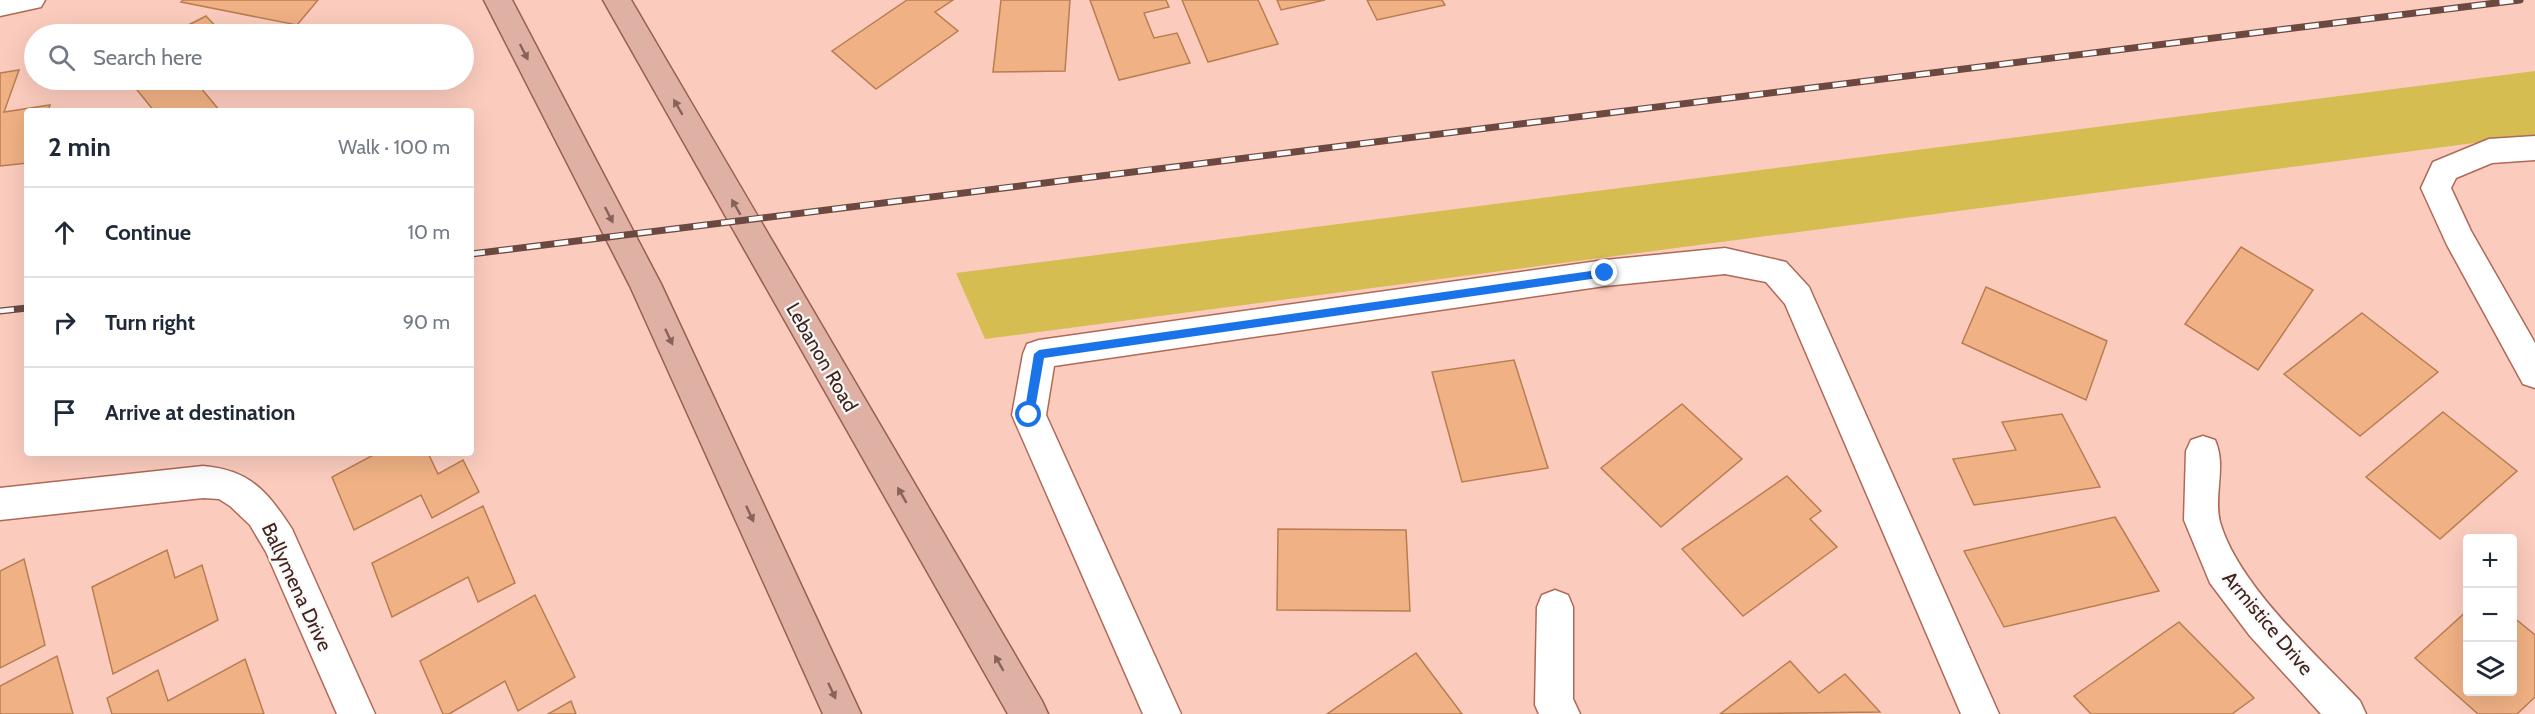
<!DOCTYPE html>
<meta charset="utf-8">
<style>
body{margin:0;font-family:Cabin,sans-serif;background:#f6f6f7;color:#1f2937}
.controls{position:absolute;right:18px;bottom:18px;display:grid;overflow:hidden;border-radius:6px;box-shadow:0 6px 24px #0002}
.controls button{width:54px;height:54px;display:grid;place-items:center;padding:0;border:0;border-bottom:2px solid #e0e1e3;background:#fff;color:#1f2937;font:30px sans-serif}
.stop{position:absolute;width:18px;height:18px;margin:-14px;border:4px solid #1a73e8;border-radius:50%;background:#fff}
.stop.end{background:#1a73e8;border-color:#fff;box-shadow:0 2px 6px #0008}
.list{margin:0;padding:0;list-style:none}
h2{display:flex;justify-content:space-between;align-items:center;height:78px;margin:0;padding:0 24px;font-size:26px}
h2 small{font-size:20px;font-weight:400;color:#747a83}
.list li{display:grid;grid-template-columns:39px 1fr auto;gap:18px;align-items:center;box-sizing:border-box;height:90px;padding:0 24px;border-top:2px solid #e0e1e3}
.list b{display:block;font-size:22px;white-space:nowrap}
.list em{font-size:20px;font-style:normal;color:#747a83}
.icon{flex:none;width:33px;height:33px;fill:none;stroke:currentColor;stroke-width:2;stroke-linecap:round;stroke-linejoin:round}
.map{position:relative;flex:none;width:2535px;height:714px;overflow:hidden}
.search{position:absolute;background:#fff;box-shadow:0 6px 24px #0002;left:24px;top:24px;width:450px;height:66px;display:flex;align-items:center;gap:15px;box-sizing:border-box;padding:0 21px;border-radius:33px;color:#747a83;font-size:22px}
.panel{position:absolute;background:#fff;box-shadow:0 6px 24px #0002;left:24px;top:108px;width:450px;height:348px;border-radius:6px}
.map>svg:first-child{display:block}
.green{fill:#d6bd52}
.building{fill:#f0b184;stroke:#b97d51;stroke-width:1.5}
.lines{fill:none;stroke-linecap:round;stroke-linejoin:round}
.minor-casing{stroke:#af6956;stroke-width:3}
.major-casing{stroke:#9a5e4e;stroke-width:3}
.minor{fill:#fff;fill-rule:evenodd}
.major{fill:#dfb1a5;fill-rule:evenodd}
.rail-casing{stroke:#6b4940;stroke-width:7}
.rail{stroke:#f9f9f9;stroke-width:4.5;stroke-dasharray:14;stroke-linecap:butt}
.oneway{fill:#886359}
.route{fill:#1a73e8}
.labels{text-anchor:middle;stroke-width:4.5;stroke-linejoin:round;paint-order:stroke}
.street-label{font-size:20px;fill:#41231b;stroke:#f9f9f9}
</style>
<div class="map">
<svg width="2535" height="714" viewBox="0 0 2535 714">
<rect width="100%" height="100%" fill="#fbccbe"/>
<polygon class="green" points="2535,71 2535,135 985,339 956,273"/>
<g class="building">
<polygon points="183,0 318,0 297,25 181,2"/>
<polygon points="907,0 953,0 935,12 958,31 876,89 832,51"/>
<polygon points="1001,0 1070,0 1065,71 993,72"/>
<polygon points="1090,0 1166,0 1169,7 1144,13 1154,38 1177,33 1190,63 1119,80"/>
<polygon points="1182,0 1258,0 1278,44 1208,62"/>
<polygon points="1277,0 1325,0 1281,10"/>
<polygon points="1367,0 1442,0 1445,5 1377,20"/>
<polygon points="206,16 223,34 171,34"/>
<polygon points="19,70 4,112 50,105 48,111 27,111 27,163 0,166 0,73"/>
<polygon points="129,80 212,80 200,87 220,111 154,111"/>
<polygon points="2241,247 2313,290 2258,370 2185,324"/>
<polygon points="1986,287 2107,341 2086,400 1962,343"/>
<polygon points="2362,313 2438,372 2360,436 2284,374"/>
<polygon points="1514,360 1548,468 1462,482 1432,372"/>
<polygon points="1682,404 1742,459 1661,527 1601,468"/>
<polygon points="2443,412 2517,471 2440,539 2366,477"/>
<polygon points="2062,414 2100,487 1974,505 1953,459 2016,450 2002,422"/>
<polygon points="377,453 428,453 438,474 463,460 479,492 432,518 421,495 354,530 332,477"/>
<polygon points="1787,476 1821,511 1810,519 1837,547 1743,616 1682,549"/>
<polygon points="483,506 515,583 478,602 468,577 392,617 372,563"/>
<polygon points="2115,517 2159,591 2004,627 1964,551"/>
<polygon points="1278,529 1406,530 1410,611 1277,610"/>
<polygon points="167,550 175,578 202,565 218,620 113,674 92,587"/>
<polygon points="24,559 45,645 0,668 0,571"/>
<polygon points="535,595 575,677 518,711 505,681 449,714 443,714 420,661"/>
<polygon points="2468,610 2468,692 2512,692 2512,616 2535,635 2535,697 2517,714 2478,714 2415,658"/>
<polygon points="2179,622 2254,698 2232,714 2091,714 2074,696"/>
<polygon points="1416,653 1462,714 1327,714"/>
<polygon points="57,656 73,714 0,714 0,686"/>
<polygon points="245,659 264,714 112,714 107,698 158,670 168,701"/>
<polygon points="1790,661 1819,693 1845,674 1880,712 1720,714"/>
<polygon points="571,701 576,714 548,714"/>
</g>
<g class="lines">
<defs>
<g id="minor">
<polygon points="0,0 45,0 41,7 0,16"/>
<polygon points="2535,136 2535,160 2492,163 2456,178 2451,188 2471,231 2535,343 2535,388 2523,384 2447,245 2421,188 2433,162 2489,139"/>
<polygon points="1725,248 1786,262 1809,287 1999,714 1961,714 1785,304 1766,282 1725,274 1605,286 1054,366 1046,415 1181,714 1143,714 1012,415 1023,354 1027,344 1039,340 1605,260"/>
<path d="M2203,436l12,4c12,26 -2,55 5,82 18,63 95,131 140,179l6,13h-45l-71,-78 -40,-53 -26,-63 2,-69 5,-11z"/>
<path d="M203,466c47,4 64,25 89,63l83,185h-38l-71,-162 -16,-27 -20,-19 -11,-7 -16,-1 -203,22v-32z"/>
<polygon points="1555,590 1568,595 1573,607 1573,699 1580,714 1539,714 1535,705 1537,607 1542,595"/>
</g>
<g id="major">
<polygon points="484,0 512,0 661,284 861,714 823,714 630,286"/>
<polygon points="603,0 631,0 1042,701 1048,714 1008,714"/>
</g>
</defs>
<use href="#minor" class="minor-casing"/>
<use href="#major" class="major-casing"/>
<use href="#minor" class="minor"/>
<use href="#major" class="major"/>
<defs>
<g id="rail">
<polyline points="471,254 2520,0"/>
<polyline points="0,311 27,308"/>
</g>
</defs>
<use href="#rail" class="rail-casing"/>
<use href="#rail" class="rail"/>
</g>
<defs><path id="oneway-solid" d="M-6-.8H1V-3.2L6.5 0L1 3.2V.8H-6Z" transform="scale(1.5)"/></defs>
<g class="oneway">
<use href="#oneway-solid" transform="translate(524 52) rotate(63)"/>
<use href="#oneway-solid" transform="translate(678 107) rotate(-120)"/>
<use href="#oneway-solid" transform="translate(736 207) rotate(-120)"/>
<use href="#oneway-solid" transform="translate(609 215) rotate(63)"/>
<use href="#oneway-solid" transform="translate(669 337) rotate(65)"/>
<use href="#oneway-solid" transform="translate(902 495) rotate(-120)"/>
<use href="#oneway-solid" transform="translate(750 514) rotate(65)"/>
<use href="#oneway-solid" transform="translate(999 663) rotate(-120)"/>
<use href="#oneway-solid" transform="translate(832 691) rotate(65)"/>
</g>
<polygon class="route" points="1605,269 1610,273 1605,277 1044,358 1034,415 1029,419 1024,415 1034,354 1039,350"/>
<g class="labels">
<g class="street-label">
<text transform="translate(822 357) rotate(60)" y="7">Lebanon Road</text>
<text transform="translate(297 587) rotate(65)" y="7">Ballymena Drive</text>
<text transform="translate(2268 623) rotate(50)" y="7">Armistice Drive</text>
</g>
</g>
</svg>
<div class="controls">
<button>+</button>
<button>−</button>
<button><svg class="icon" aria-label="layers" viewBox="0 0 24 24"><path d="M12 4l9 5-9 5-9-5zM3 14l9 5 9-5"/></svg></button>
</div>
<div class="stop" style="left:1029px;top:415px"></div>
<div class="stop end" style="left:1605px;top:273px"></div>
<div class="search"><svg class="icon" aria-label="search" viewBox="0 0 24 24"><circle cx="10" cy="10" r="6"/><path d="M15 15l6 6"/></svg>Search here</div>
<section class="panel">
<h2>2 min<small>Walk · 100 m</small></h2>
<ul class="list">
<li><svg class="icon" aria-label="ahead" viewBox="0 0 24 24"><path d="M12 20V5M6 11l6-6 6 6"/></svg><div><b>Continue</b></div><em>10 m</em></li>
<li><svg class="icon" aria-label="right" viewBox="0 0 24 24"><path d="M7 20v-9h11M14 6l5 5-5 5"/></svg><div><b>Turn right</b></div><em>90 m</em></li>
<li><svg class="icon" aria-label="arrive" viewBox="0 0 24 24"><path d="M6 21V4h12l-3 4 3 4H6"/></svg><div><b>Arrive at destination</b></div></li>
</ul>
</section>
</div>
